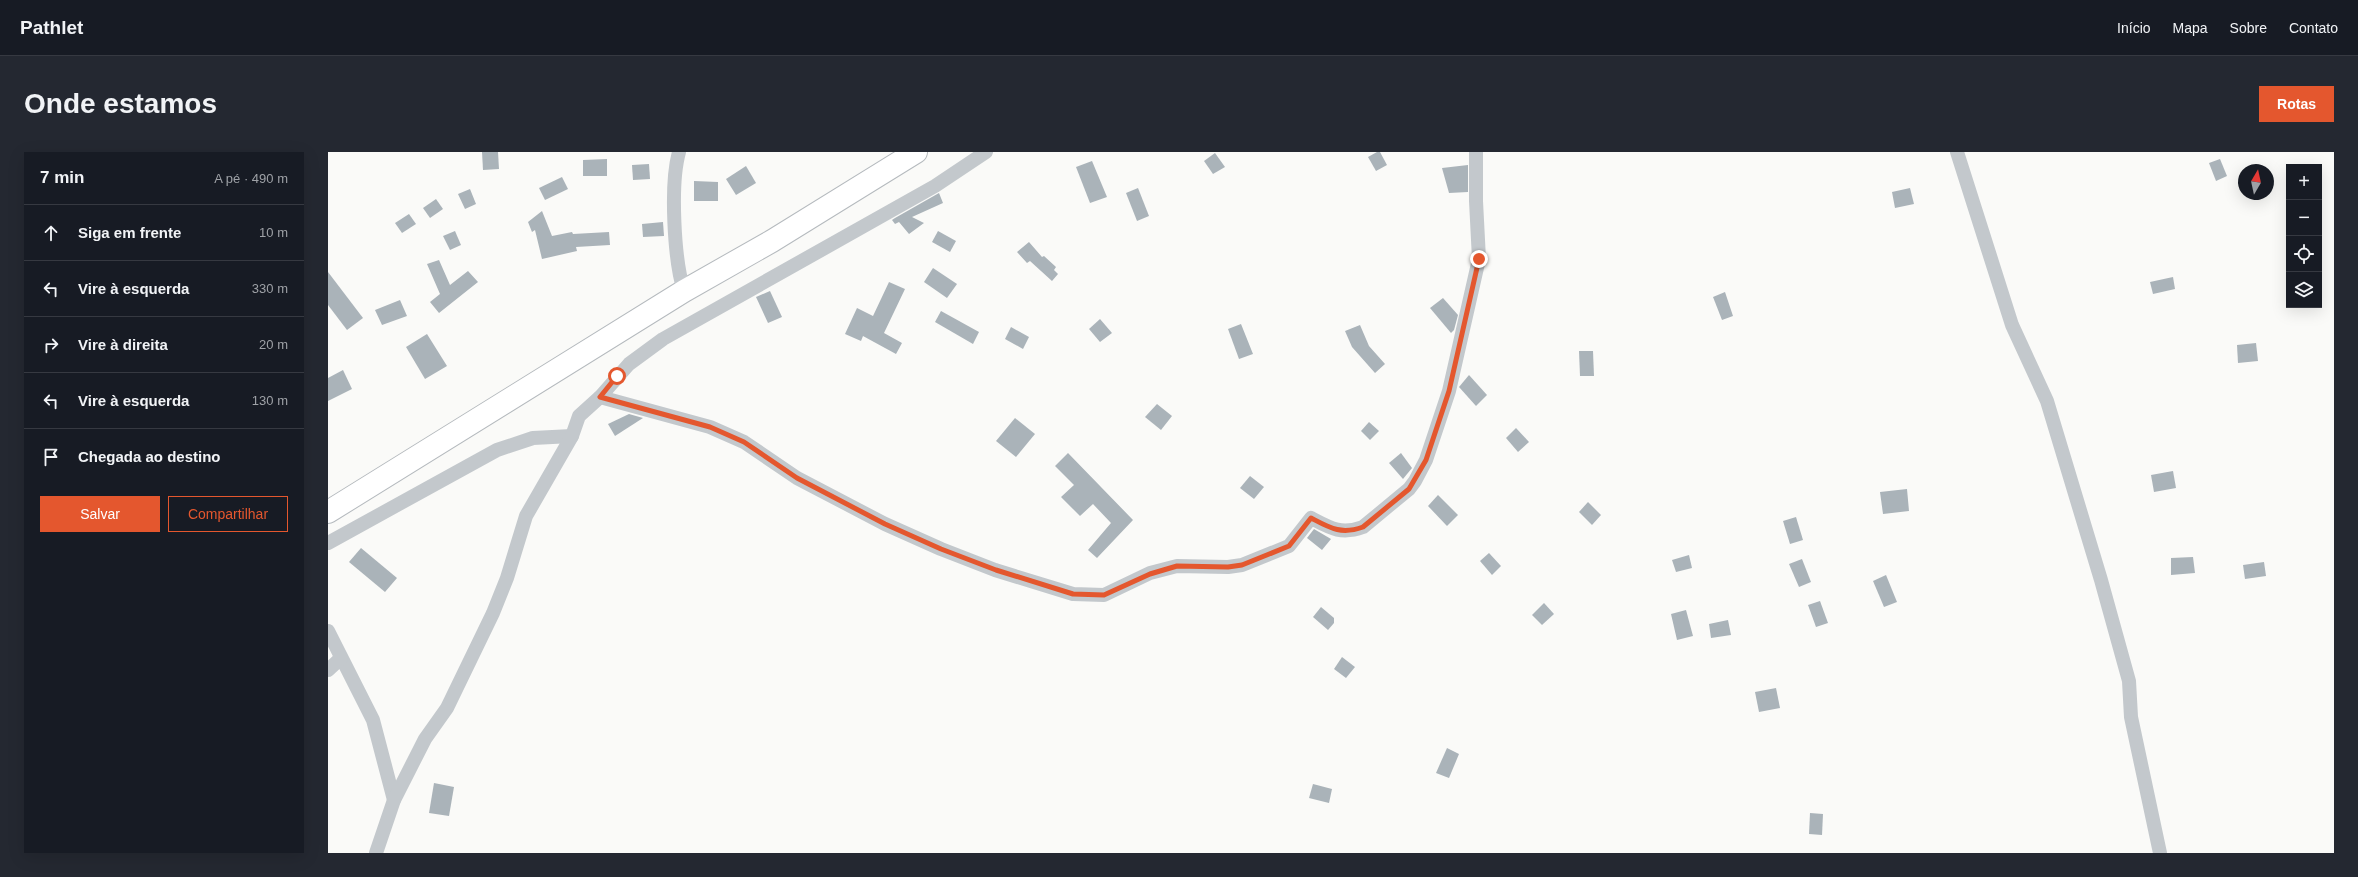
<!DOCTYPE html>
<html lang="pt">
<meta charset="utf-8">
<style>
body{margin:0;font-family:Arial,sans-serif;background:#242831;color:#f1f3f6}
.controls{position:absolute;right:12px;top:12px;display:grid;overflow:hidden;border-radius:0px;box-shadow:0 4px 16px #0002}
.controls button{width:36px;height:36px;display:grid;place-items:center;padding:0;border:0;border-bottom:1px solid #363941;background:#171b24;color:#f1f3f6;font:20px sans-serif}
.compass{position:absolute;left:1910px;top:12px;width:36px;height:36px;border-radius:50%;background:#171b24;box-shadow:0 4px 16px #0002;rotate:9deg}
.stop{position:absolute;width:12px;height:12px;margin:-9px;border:3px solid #e4572e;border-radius:50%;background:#fff}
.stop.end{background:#e4572e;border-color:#fff;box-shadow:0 1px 4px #0008}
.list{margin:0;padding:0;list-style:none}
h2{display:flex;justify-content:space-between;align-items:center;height:52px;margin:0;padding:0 16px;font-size:17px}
h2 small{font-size:13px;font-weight:400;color:#9ea1a6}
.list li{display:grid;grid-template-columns:26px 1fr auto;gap:12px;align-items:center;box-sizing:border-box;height:56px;padding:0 16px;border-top:1px solid #363941}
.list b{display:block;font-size:15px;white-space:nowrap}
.list em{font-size:13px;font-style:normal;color:#9ea1a6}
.actions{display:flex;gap:8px;padding:12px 16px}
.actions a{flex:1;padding:9px 0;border:1px solid #e4572e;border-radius:0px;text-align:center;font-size:14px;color:#e4572e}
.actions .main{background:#e4572e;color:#fff}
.icon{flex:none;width:22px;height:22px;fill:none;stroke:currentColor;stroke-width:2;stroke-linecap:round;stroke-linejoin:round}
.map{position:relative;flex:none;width:2006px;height:701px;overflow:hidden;border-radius:0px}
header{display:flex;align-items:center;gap:24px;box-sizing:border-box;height:56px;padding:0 20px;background:#171b24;border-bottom:1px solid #363941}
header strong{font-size:19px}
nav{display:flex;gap:22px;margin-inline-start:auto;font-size:14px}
.intro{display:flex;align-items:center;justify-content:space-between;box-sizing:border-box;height:96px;padding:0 24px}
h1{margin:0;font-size:28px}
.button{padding:10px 18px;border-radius:0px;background:#e4572e;color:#fff;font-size:14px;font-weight:700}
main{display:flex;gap:24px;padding:0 24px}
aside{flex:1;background:#171b24;border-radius:0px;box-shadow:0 4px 16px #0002}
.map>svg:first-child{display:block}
.building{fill:#aab3b9}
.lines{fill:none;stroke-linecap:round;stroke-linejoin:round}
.primary-casing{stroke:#b5babe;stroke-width:24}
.minor{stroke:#c3c8cc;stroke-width:14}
.primary{stroke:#fff;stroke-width:22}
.route{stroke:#e4572e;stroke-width:5}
</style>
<header>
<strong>Pathlet</strong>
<nav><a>Início</a><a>Mapa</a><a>Sobre</a><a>Contato</a></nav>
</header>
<div class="intro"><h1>Onde estamos</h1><a class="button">Rotas</a></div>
<main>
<aside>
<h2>7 min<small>A pé · 490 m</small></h2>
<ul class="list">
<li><svg class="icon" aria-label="ahead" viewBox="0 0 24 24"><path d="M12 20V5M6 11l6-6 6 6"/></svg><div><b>Siga em frente</b></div><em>10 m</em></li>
<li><svg class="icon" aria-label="left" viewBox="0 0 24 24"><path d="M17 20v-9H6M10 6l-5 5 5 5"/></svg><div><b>Vire à esquerda</b></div><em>330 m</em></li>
<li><svg class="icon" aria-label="right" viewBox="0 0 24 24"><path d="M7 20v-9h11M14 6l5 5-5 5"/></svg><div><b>Vire à direita</b></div><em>20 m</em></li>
<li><svg class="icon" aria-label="left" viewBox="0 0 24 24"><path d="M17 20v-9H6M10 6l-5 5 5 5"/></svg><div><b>Vire à esquerda</b></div><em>130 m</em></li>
<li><svg class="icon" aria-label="arrive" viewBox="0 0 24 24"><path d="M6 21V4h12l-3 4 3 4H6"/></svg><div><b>Chegada ao destino</b></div></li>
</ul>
<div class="actions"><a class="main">Salvar</a><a>Compartilhar</a></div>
</aside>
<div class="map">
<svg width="2006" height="701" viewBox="0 0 2006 701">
<rect width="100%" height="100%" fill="#fafaf8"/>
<g class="building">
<polygon points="154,0 170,0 171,17 155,18"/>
<polygon points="1049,0 1052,0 1059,13 1048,19 1040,5"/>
<polygon points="887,1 897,15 885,22 876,9"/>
<polygon points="279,7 279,24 255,24 255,8"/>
<polygon points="1892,7 1899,24 1888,29 1881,11"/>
<polygon points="764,9 779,45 762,51 748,15"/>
<polygon points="321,12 322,27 305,28 304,13"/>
<polygon points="1140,13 1140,40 1121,41 1114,16"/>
<polygon points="418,14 428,31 408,43 398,27"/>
<polygon points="234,25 240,37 217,48 211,36"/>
<polygon points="366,29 390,30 390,49 366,49"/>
<polygon points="810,36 821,64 809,69 798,41"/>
<polygon points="1582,36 1586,52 1567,56 1564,40"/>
<polygon points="142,37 148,52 137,57 130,42"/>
<polygon points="611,41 615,51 584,65 596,71 581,82 571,70 567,72 564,68 567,66"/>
<polygon points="108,47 115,57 102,66 95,56"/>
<polygon points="214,59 224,84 244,80 245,82 281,80 282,93 248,95 249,99 214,107 207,78 204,80 200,70"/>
<polygon points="81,62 88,72 74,81 67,71"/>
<polygon points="335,70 336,84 315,85 314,72"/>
<polygon points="127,79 133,93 122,98 115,84"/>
<polygon points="610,79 628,89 622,100 604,90"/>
<polygon points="701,90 714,105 716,104 728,115 726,118 730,122 724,129 702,109 699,111 689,100"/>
<polygon points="111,108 122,133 140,119 150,130 111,161 102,150 112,142 99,112"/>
<polygon points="605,116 629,132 619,146 596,130"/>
<polygon points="0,120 35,166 19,178 0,153"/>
<polygon points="1845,125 1847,137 1825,142 1822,130"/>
<polygon points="561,130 577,137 556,181 574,191 568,202 535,184 533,189 517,182 529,156 545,164"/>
<polygon points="442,139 454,165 440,171 428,145"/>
<polygon points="1397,140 1405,164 1394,168 1385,145"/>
<polygon points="1115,146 1130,163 1126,178 1123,181 1102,156"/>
<polygon points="72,148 79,164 54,173 47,158"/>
<polygon points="613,159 651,180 645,192 607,170"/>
<polygon points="772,167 784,181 772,190 761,177"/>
<polygon points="913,172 925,202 911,207 900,177"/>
<polygon points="1032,173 1041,194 1057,212 1047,221 1024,195 1017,179"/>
<polygon points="683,175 701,185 695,197 677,187"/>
<polygon points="99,182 119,214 97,227 78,195"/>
<polygon points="1928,191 1930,209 1910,211 1909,193"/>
<polygon points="1251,199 1265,199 1266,224 1252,224"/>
<polygon points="15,218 24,237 0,249 0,226"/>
<polygon points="1141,223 1159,243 1148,254 1131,235"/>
<polygon points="829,252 844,264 833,278 817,265"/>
<polygon points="301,262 315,266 287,284 280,272"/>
<polygon points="687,266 707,282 688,305 668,289"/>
<polygon points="1041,270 1051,279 1042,288 1033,279"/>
<polygon points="1188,276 1201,290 1190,300 1178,286"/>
<polygon points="740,301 805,368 769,406 760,398 783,371 765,352 752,364 733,345 746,333 727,314"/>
<polygon points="1073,301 1084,316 1075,327 1061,311"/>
<polygon points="1845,319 1848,336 1826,340 1823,323"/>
<polygon points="922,324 936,335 926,347 912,336"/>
<polygon points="1579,337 1581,359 1555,362 1552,340"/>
<polygon points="1110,343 1130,363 1119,374 1100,354"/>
<polygon points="1260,350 1273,363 1264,373 1251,360"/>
<polygon points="1468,365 1475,388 1462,392 1455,369"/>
<polygon points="986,377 1003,387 994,398 979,386"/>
<polygon points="33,396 69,426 57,440 21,410"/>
<polygon points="1161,401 1173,414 1164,423 1152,409"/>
<polygon points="1361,403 1364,416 1348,420 1344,408"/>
<polygon points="1865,405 1867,421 1843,423 1843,406"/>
<polygon points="1474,407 1483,430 1471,435 1461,412"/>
<polygon points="1936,410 1938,424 1917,427 1915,413"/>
<polygon points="1558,423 1569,450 1556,455 1545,429"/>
<polygon points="1492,449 1500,471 1488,475 1480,453"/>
<polygon points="1216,451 1226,462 1214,473 1204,463"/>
<polygon points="993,455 1006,466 1006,471 1000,478 985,465"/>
<polygon points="1358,458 1365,484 1349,488 1343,462"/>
<polygon points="1400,468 1403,483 1383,486 1381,472"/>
<polygon points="1014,505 1027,515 1018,526 1006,517"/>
<polygon points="1448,536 1452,556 1431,560 1427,540"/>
<polygon points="1119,596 1131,602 1121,626 1108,621"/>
<polygon points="106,631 126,635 121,664 101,661"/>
<polygon points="985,632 1004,637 1001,651 981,646"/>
<polygon points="1482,661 1495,662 1494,683 1481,682"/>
</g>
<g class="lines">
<defs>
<polyline id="primary" points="0,360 356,139 444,89 588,0"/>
</defs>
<use href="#primary" class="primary-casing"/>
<g class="minor">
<path d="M351,0c-9,32 -5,108 5,139"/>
<polyline points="1629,0 1684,173 1719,249 1773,428 1801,529 1803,565 1832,701"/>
<path d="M272,245l110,30 34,15 53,36 88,46 56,25 54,21 78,24 31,1 46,-22 27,-7 51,1 14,-2 47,-19 22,-28c19,10 30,17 52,9l46,-38 6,-8 11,-21 23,-69 30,-132 -3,-58v-49"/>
<polyline points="0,391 169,298 205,286 244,284"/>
<polyline points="0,479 45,568 66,648"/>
<polyline points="0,518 13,506"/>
<polyline points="48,701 66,648 97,587 119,556 165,461 179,426 198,364 244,284 251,264 272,245 301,212 335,187 607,34 658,0"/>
</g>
<use href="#primary" class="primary"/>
</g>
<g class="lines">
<path class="route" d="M289,224l-17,21 110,30 34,15 53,36 88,46 56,25 55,21 77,24 31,1 46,-21 27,-8 51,1 14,-2 47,-19 22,-28c19,10 30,17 52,9l46,-38 17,-29 23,-69 30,-132"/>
</g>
</svg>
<div class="controls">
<button>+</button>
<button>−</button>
<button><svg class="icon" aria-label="locate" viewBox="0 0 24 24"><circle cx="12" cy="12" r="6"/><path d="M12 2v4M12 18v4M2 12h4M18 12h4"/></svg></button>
<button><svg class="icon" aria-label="layers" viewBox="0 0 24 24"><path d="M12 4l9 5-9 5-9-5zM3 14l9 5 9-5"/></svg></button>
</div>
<svg class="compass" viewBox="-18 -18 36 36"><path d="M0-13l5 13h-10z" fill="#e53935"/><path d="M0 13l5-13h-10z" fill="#9ea1a6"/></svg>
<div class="stop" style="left:289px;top:224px"></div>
<div class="stop end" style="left:1151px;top:107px"></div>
</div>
</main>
